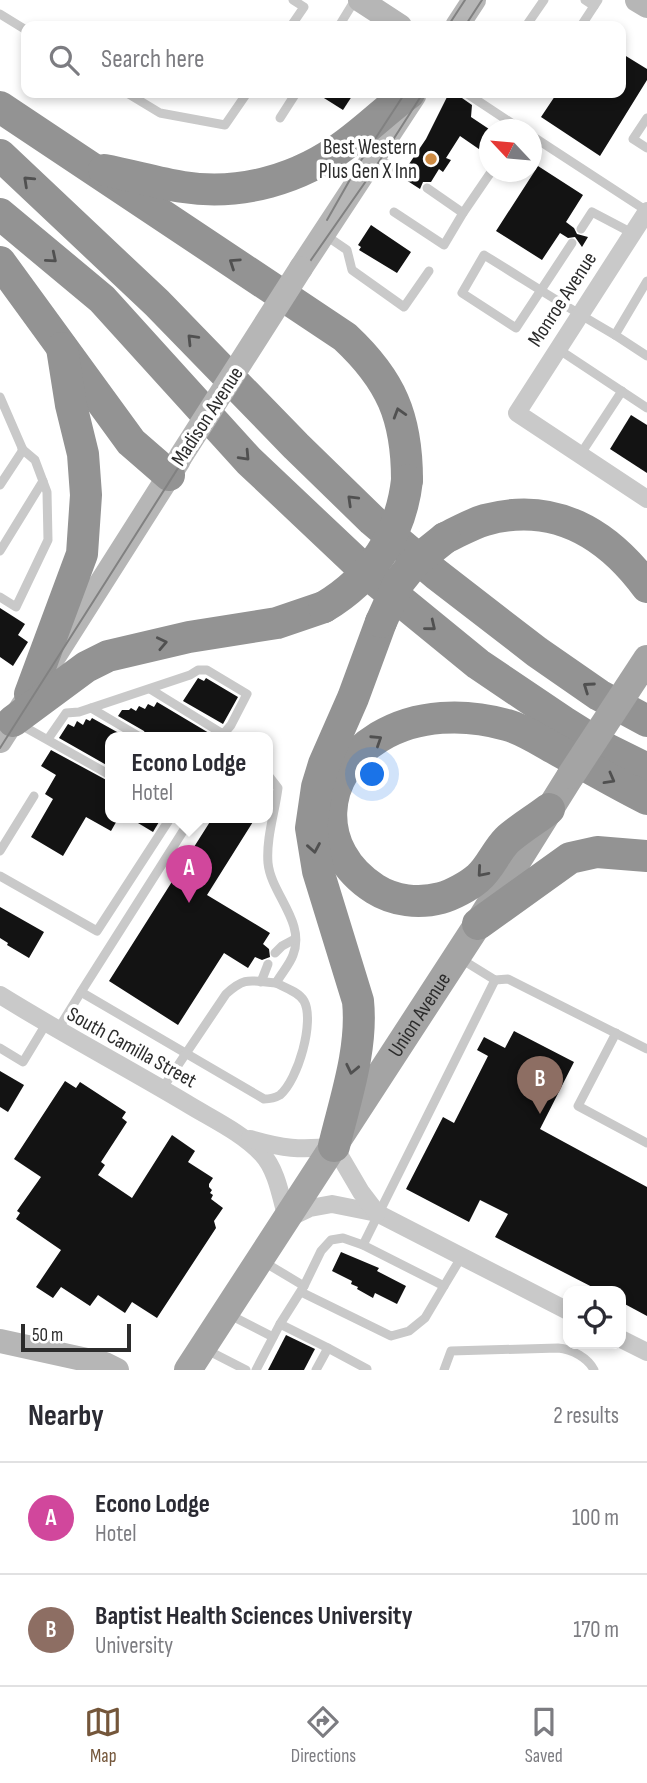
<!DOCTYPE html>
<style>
body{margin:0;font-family:"Sofia Sans Condensed",sans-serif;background:#f7f7f7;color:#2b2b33}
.controls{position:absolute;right:21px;bottom:21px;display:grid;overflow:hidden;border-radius:14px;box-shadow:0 4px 10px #0003}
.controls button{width:63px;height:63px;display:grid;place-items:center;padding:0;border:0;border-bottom:2px solid #e1e1e2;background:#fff;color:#2b2b33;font:35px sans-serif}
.compass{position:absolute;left:479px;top:119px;width:63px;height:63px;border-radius:50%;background:#fff;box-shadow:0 4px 10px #0003;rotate:296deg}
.scale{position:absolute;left:21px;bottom:18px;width:110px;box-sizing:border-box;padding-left:7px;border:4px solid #2c2c2c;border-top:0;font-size:19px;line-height:24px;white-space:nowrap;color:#2c2c2c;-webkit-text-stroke:5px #fff;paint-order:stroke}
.you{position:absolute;left:373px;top:775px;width:24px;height:24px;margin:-18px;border:5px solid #fff;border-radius:50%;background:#1a73e8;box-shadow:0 0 0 10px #1a73e833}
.badge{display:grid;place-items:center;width:46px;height:46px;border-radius:50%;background:#74563a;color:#fff;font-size:23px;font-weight:700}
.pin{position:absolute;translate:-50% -58px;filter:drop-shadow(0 2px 4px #0008)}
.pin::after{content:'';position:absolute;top:37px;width:24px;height:21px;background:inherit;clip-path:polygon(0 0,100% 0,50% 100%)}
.popup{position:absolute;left:105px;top:732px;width:168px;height:91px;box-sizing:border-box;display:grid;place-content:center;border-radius:14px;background:#fff;filter:drop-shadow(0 2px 5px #0005);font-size:23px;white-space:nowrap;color:#7c7c81}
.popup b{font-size:26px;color:#2b2b33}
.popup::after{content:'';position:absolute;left:50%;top:100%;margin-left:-14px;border:14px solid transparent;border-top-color:#fff}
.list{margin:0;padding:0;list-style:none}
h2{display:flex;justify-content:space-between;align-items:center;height:91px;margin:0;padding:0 28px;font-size:30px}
h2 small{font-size:23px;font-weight:400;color:#7c7c81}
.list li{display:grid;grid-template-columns:46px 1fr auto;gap:21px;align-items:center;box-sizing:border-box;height:112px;padding:0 28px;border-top:2px solid #e1e1e2}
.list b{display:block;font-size:26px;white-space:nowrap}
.list p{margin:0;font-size:23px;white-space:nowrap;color:#7c7c81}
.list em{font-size:23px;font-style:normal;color:#7c7c81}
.icon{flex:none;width:38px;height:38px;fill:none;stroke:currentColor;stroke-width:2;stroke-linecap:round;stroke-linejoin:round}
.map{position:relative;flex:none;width:647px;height:1370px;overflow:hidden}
.search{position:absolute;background:#fff;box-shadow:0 4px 10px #0003;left:21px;right:21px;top:21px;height:77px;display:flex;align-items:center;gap:18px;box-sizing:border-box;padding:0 24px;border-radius:14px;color:#7c7c81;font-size:26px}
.sheet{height:315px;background:#fff}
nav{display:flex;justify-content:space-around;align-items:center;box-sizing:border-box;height:98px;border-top:2px solid #e1e1e2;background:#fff;font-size:19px;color:#7c7c81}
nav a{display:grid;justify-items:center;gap:4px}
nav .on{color:#74563a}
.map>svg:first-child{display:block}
.building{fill:#131313}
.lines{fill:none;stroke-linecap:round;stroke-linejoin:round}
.lane{stroke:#c9c9c9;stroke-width:9}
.street{stroke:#c9c9c9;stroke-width:18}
.secondary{stroke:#b6b6b6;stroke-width:24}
.primary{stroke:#a4a4a4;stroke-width:28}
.highway{stroke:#939393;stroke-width:32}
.tram{stroke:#818181;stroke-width:2}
.secondary-bridge{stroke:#b6b6b6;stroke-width:24}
.primary-bridge{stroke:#a4a4a4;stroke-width:28}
.highway-bridge{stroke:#939393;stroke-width:32}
.oneway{stroke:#505050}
.poi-dot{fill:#ce8b43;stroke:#fff;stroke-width:2.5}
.labels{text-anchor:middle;stroke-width:7;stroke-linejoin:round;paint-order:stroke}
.poi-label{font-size:21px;fill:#2c2c2c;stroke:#fff;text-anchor:end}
.street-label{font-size:21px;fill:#2c2c2c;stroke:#fff}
</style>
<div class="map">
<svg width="647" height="1370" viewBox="0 0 647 1370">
<rect width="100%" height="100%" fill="#fff"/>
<g class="building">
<polygon points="621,53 647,69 647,80 600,156 541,117 557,93 621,93"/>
<polygon points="316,93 354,93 343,110"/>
<polygon points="449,93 459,93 462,98 472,105 471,117 489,129 489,156 460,136 446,158 451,160 443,172 439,169 431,182 423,182 420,189 406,180 411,173 407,167 426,139"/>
<polygon points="538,166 583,195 566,222 574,228 577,234 588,237 582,247 575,237 568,238 560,233 542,260 496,231"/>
<polygon points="371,225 411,252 397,273 359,250 361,247 358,245"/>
<polygon points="631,415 647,425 647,473 610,449"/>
<polygon points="0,608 25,624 18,635 28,642 13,666 0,657"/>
<polygon points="198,678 204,681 206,678 238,697 223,724 183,701"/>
<polygon points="157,702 209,733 207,737 147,737 144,731 118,716 122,710 129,710 131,708 136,711 139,706 145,709 148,704 154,707"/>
<polygon points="92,718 126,737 110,737 110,767 59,738 68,724 74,727 77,721 83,725 86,719 90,721"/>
<polygon points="51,750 110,782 110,817 119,817 111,831 86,817 63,856 31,837 53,799 45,794 56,775 41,766"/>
<polygon points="128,817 162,817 153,832"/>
<polygon points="213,817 256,817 207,895 270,933 263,944 269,949 270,957 262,960 255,957 248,968 224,953 178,1025 109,981"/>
<polygon points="0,907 44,932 29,958 7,945 8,943 0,938"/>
<polygon points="514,1031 574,1062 540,1129 647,1187 647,1316 621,1302 621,1291 600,1291 495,1237 508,1214 480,1200 469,1222 406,1189 443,1117 454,1123 488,1056 477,1050 484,1037 505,1048"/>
<polygon points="0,1071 24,1085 8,1112 0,1107"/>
<polygon points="65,1081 76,1088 80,1082 126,1112 122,1118 127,1122 101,1162 105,1165 98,1175 132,1198 172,1135 195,1151 188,1162 213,1178 209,1184 209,1187 212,1190 210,1193 213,1195 211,1199 223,1208 214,1221 216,1228 157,1318 132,1302 125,1313 98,1295 90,1306 61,1287 53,1298 36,1287 61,1250 16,1219 20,1213 17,1211 41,1177 14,1159"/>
<polygon points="341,1252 379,1268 377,1271 406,1286 397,1304 375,1293 373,1298 357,1289 358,1287 351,1284 352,1281 332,1271"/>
<polygon points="286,1335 315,1349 304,1370 268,1370"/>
</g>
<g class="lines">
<g class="lane">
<polyline points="585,0 594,6"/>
<polyline points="0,14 26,30"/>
<polyline points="291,26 304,7 293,0"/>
<polyline points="339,26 355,0"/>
<polyline points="526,26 544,0"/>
<polyline points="581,26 598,0"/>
<polyline points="127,93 160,113 225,125 247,93"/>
<polyline points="466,93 522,130"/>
<polyline points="280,118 296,93"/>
<polyline points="647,118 633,139 647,148"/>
<polyline points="532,136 647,211"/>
<polyline points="376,158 404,173"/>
<polyline points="394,212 444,245 463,213 427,188"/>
<polyline points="463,213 491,172"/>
<polyline points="581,229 592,212 632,233"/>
<polyline points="325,235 347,250 352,270 404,307 429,271"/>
<path d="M572,243l-56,85 -54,-35 22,-38c44,27 87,55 131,80"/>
<polyline points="647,281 615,335 647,356"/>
<polyline points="558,349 647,408"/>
<polyline points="0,397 23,450 0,485"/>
<polyline points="580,455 622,391"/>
<polyline points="0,551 43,481"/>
<polyline points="0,597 16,607 48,540 47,492 35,460 22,449"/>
<polyline points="150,689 223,734"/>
<polyline points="91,708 140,737"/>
<polyline points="21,725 110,775"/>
<polyline points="48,739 66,713 79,712 190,675 198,670 207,670 247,694 231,725 221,737"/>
<path d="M192,817l-111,175 183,107c5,0 11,-1 16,-4 18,-15 35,-74 24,-94 -5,-9 -20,-14 -28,-18 5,-9 14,-19 17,-28 13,-33 -22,-61 -25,-92 -2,-25 7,-51 10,-75l-10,-13"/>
<polyline points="0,851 34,796"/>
<polyline points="0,876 97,931 171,817"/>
<polyline points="275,953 282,946 295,939"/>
<polyline points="461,959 495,980 508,979 647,1049"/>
<polyline points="261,982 268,964"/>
<polyline points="57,1031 81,992"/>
<polyline points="616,1033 578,1106 647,1143"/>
<polyline points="0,1048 23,1062 46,1024"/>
<path d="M162,1089l64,-95c20,-18 24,-13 50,-11"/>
<polyline points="363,1245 495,980"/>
<polyline points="264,1262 304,1286"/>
<polyline points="301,1292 391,1336 409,1331 425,1318 444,1286"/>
<polyline points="230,1315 273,1337"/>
<polyline points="280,1324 328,1348"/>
<polyline points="207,1350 246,1370"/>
<polyline points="256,1370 280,1324 304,1286 321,1251 331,1240 343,1238 363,1245 444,1286 462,1256"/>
<polyline points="316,1370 328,1348 367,1369"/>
<path d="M444,1370l7,-19 107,-3c14,1 30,10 36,22"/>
</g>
<g class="street">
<polyline points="647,211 517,413 647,499"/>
<path d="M0,995c61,38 124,71 186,108 26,16 55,29 76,51 15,16 19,44 25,65l23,-11 22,-4 45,9 191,98"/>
<path d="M250,1139c31,9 51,12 84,7l27,46 16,21"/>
<polyline points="621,1339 647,1352"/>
</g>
<g class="secondary">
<polyline points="360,0 400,26"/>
<polyline points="637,0 647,6"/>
<polyline points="457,26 474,0"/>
<polyline points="301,268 414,96"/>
<polyline points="52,660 179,460"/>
<polyline points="0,741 23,705"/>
<polyline points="0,1341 105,1364 117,1370"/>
</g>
<path class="primary" id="s1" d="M188,1370l290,-446 93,-149"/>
<g class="highway">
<path d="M0,107l345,230c46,43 62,80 62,143"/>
<polyline points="0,155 157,303 296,446 372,520 436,574 537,652 599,695 647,721"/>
<path d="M104,170c27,5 53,13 79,17 58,9 117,-8 163,-43 22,-16 41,-35 63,-51"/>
<polyline points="0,214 102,299 249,461 374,579 478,664 564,722 607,749 647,769"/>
<polyline points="0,262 131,442 169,475"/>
<path d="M445,538c13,-6 26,-14 40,-18 69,-19 122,13 162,67"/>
<polyline points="30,694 82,554 86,495 83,454 71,405 62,348"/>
<polyline points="13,721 86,667 108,656 189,637 277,623 324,607"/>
<path d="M549,809c-13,10 -30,20 -42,31 -11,11 -17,28 -29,38 -9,8 -26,17 -37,20 -22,6 -47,3 -66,-9 -61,-39 -57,-115 4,-152 38,-23 86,-24 128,-12 18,5 35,17 52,26 29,16 58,33 88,48"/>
<polyline points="478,924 570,858 597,852 647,856"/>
<path d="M334,1146c11,-46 29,-97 24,-145l-40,-130 -7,-43 6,-41 7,-23 29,-66 28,-76"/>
</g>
<g class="tram">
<polyline points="448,26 465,0"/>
<polyline points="465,26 482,0"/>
<polyline points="327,220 360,162 405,93"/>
<polyline points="0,748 304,270 373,171 423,93"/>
</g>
<polyline class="secondary-bridge" points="181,456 301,268"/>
<polyline class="primary-bridge" points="571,775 647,659"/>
<g class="highway-bridge">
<path d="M324,607c47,-28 77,-72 83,-127"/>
<polyline points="381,622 399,582 415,562 445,538"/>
</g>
</g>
<defs><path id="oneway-chevron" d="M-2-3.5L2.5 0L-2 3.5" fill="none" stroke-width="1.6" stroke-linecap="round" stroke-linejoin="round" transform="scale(1.75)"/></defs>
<g class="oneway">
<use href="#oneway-chevron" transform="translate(28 181) rotate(-137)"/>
<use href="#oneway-chevron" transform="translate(52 258) rotate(40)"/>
<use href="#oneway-chevron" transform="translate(234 263) rotate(-146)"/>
<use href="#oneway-chevron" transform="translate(192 339) rotate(-134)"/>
<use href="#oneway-chevron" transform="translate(399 413) rotate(-107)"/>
<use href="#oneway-chevron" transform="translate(245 456) rotate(47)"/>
<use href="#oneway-chevron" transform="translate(352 500) rotate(-136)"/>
<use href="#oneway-chevron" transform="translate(431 626) rotate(39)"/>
<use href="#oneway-chevron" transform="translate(162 643) rotate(-12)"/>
<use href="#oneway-chevron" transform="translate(588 687) rotate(-145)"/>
<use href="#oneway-chevron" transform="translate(377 740) rotate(-33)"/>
<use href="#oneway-chevron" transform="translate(610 779) rotate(29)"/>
<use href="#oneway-chevron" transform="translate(314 848) rotate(80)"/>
<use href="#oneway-chevron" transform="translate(482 872) rotate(131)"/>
<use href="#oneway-chevron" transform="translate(352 1069) rotate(102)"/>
</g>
<circle class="poi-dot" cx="431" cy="159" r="7"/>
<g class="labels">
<g class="poi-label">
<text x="417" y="154">Best Western<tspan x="417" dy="24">Plus Gen X Inn</tspan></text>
</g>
<g class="street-label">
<text transform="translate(562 299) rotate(-57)" y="7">Monroe Avenue</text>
<text transform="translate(207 416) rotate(-57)" y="7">Madison Avenue</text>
<text dy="7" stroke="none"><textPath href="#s1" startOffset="424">Union Avenue</textPath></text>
<text transform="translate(132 1047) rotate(29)" y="7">South Camilla Street</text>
</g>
</g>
</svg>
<div class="controls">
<button><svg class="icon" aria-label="locate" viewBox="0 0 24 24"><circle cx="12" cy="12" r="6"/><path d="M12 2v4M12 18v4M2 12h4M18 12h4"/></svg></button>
</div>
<svg class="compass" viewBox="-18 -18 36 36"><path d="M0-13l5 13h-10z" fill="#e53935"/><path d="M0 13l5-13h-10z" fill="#7c7c81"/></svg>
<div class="scale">50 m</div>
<div class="you"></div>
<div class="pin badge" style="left:189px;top:903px;background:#d1479c">A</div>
<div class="popup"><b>Econo Lodge</b>Hotel</div>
<div class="pin badge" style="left:540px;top:1114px;background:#8d6e63">B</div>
<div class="search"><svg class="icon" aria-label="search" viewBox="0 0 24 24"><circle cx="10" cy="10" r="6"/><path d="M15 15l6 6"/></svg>Search here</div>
</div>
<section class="sheet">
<h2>Nearby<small>2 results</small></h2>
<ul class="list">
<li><span class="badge" style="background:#d1479c">A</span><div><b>Econo Lodge</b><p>Hotel</p></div><em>100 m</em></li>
<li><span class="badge" style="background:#8d6e63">B</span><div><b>Baptist Health Sciences University</b><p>University</p></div><em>170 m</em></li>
</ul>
</section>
<nav>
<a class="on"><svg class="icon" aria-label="map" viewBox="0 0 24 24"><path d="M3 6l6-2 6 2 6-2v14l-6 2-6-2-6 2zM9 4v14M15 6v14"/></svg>Map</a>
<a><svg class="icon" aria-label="directions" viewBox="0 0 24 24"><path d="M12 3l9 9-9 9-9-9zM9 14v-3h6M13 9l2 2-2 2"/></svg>Directions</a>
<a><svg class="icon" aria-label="saved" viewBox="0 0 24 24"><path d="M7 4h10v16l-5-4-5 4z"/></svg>Saved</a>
</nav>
